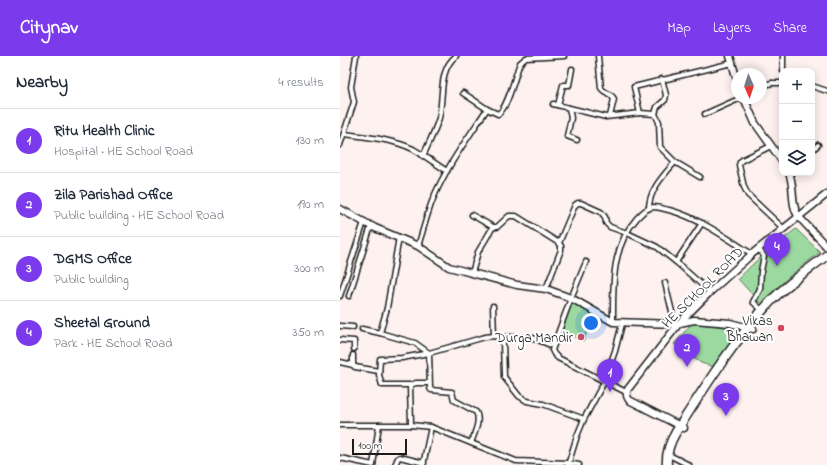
<!DOCTYPE html>
<meta charset="utf-8">
<style>
body{margin:0;font-family:"Indie Flower",sans-serif;background:#f6f6f7;color:#1f2937}
.controls{position:absolute;right:12px;top:12px;display:grid;overflow:hidden;border-radius:8px;box-shadow:0 2px 10px #0003}
.controls button{width:36px;height:36px;display:grid;place-items:center;padding:0;border:0;border-bottom:1px solid #e0e1e3;background:#fff;color:#1f2937;font:20px sans-serif}
.compass{position:absolute;left:391px;top:12px;width:36px;height:36px;border-radius:50%;background:#fff;box-shadow:0 2px 10px #0003;rotate:177deg}
.scale{position:absolute;left:12px;bottom:10px;width:55px;box-sizing:border-box;padding-left:4px;border:2px solid #1c1c1c;border-top:0;font-size:11px;line-height:14px;white-space:nowrap;color:#1c1c1c;-webkit-text-stroke:3px #fff;paint-order:stroke}
.you{position:absolute;left:251px;top:267px;width:14px;height:14px;margin:-10px;border:3px solid #fff;border-radius:50%;background:#1a73e8;box-shadow:0 0 0 6px #1a73e833}
.badge{display:grid;place-items:center;width:26px;height:26px;border-radius:50%;background:#7c3aed;color:#fff;font-size:13px;font-weight:700}
.pin{position:absolute;translate:-50% -33px;filter:drop-shadow(0 1px 2px #0008)}
.pin::after{content:'';position:absolute;top:21px;width:14px;height:12px;background:inherit;clip-path:polygon(0 0,100% 0,50% 100%)}
.list{margin:0;padding:0;list-style:none}
h2{display:flex;justify-content:space-between;align-items:center;height:52px;margin:0;padding:0 16px;font-size:17px}
h2 small{font-size:13px;font-weight:400;color:#747a83}
.list li{display:grid;grid-template-columns:26px 1fr auto;gap:12px;align-items:center;box-sizing:border-box;height:64px;padding:0 16px;border-top:1px solid #e0e1e3}
.list b{display:block;font-size:15px;white-space:nowrap}
.list p{margin:0;font-size:13px;white-space:nowrap;color:#747a83}
.list em{font-size:13px;font-style:normal;color:#747a83}
.icon{flex:none;width:22px;height:22px;fill:none;stroke:currentColor;stroke-width:2;stroke-linecap:round;stroke-linejoin:round}
.map{position:relative;flex:none;width:487px;height:409px;overflow:hidden}
header{display:flex;align-items:center;gap:24px;box-sizing:border-box;height:56px;padding:0 20px;background:#7c3aed;color:#fff}
header strong{font-size:19px}
nav{display:flex;gap:22px;margin-inline-start:auto;font-size:14px}
main{display:flex}
aside{flex:1;background:#fff}
.map>svg:first-child{display:block}
.green{fill:#9cd9a1;stroke:#5c7a5e}
.lines{fill:none;stroke-linecap:round;stroke-linejoin:round}
.street-casing{stroke:#1c1c1c;stroke-width:7}
.secondary-casing{stroke:#1c1c1c;stroke-width:9}
.highway-casing{stroke:#1c1c1c;stroke-width:11}
.street{stroke:#fff;stroke-width:4}
.secondary{stroke:#fff;stroke-width:6}
.highway{stroke:#fff;stroke-width:8}
.poi-dot{fill:#d1495b;stroke:#fff;stroke-width:1.5}
.labels{text-anchor:middle;stroke-width:4;stroke-linejoin:round;paint-order:stroke}
.street-label{font-size:14px;fill:#1c1c1c;stroke:#fff}
.poi-label{font-size:14px;fill:#1c1c1c;stroke:#fff;text-anchor:end}
</style>
<header>
<strong>Citynav</strong>
<nav><a>Map</a><a>Layers</a><a>Share</a></nav>
</header>
<main>
<aside>
<h2>Nearby<small>4 results</small></h2>
<ul class="list">
<li><span class="badge">1</span><div><b>Ritu Health Clinic</b><p>Hospital · HE School Road</p></div><em>130 m</em></li>
<li><span class="badge">2</span><div><b>Zila Parishad Office</b><p>Public building · HE School Road</p></div><em>190 m</em></li>
<li><span class="badge">3</span><div><b>DGMS Office</b><p>Public building</p></div><em>300 m</em></li>
<li><span class="badge">4</span><div><b>Sheetal Ground</b><p>Park · HE School Road</p></div><em>350 m</em></li>
</ul>
</aside>
<div class="map">
<svg width="487" height="409" viewBox="0 0 487 409">
<rect width="100%" height="100%" fill="#fef2f0"/>
<filter id="ink" filterUnits="userSpaceOnUse"><feTurbulence type="fractalNoise" baseFrequency=".025" numOctaves="2"/><feDisplacementMap in="SourceGraphic" scale="8" xChannelSelector="R" yChannelSelector="G"/><feConvolveMatrix kernelMatrix="1 2 1 2 8 2 1 2 1" color-interpolation-filters="sRGB"/></filter>
<g filter="url(#ink)">
<g class="green">
<polygon points="456,173 480,196 450,220 420,247 398,223 421,200"/>
<polygon points="231,245 253,255 244,285 222,276"/>
<polygon points="352,267 401,273 374,311 361,307 334,288"/>
</g>
<g class="lines">
<defs>
<g id="street">
<path d="M258,0l3,32c3,5 10,5 13,11l-4,17"/>
<polyline points="443,0 443,15"/>
<polyline points="421,30 432,27 442,27"/>
<polyline points="472,30 487,35"/>
<path d="M123,37l24,16 11,5c10,-6 17,-39 22,-51l6,-5 38,-2"/>
<polyline points="213,48 266,61 300,57 294,31 392,7"/>
<polyline points="218,49 223,29 229,29 232,13"/>
<polyline points="229,52 231,62 227,80 237,84"/>
<polyline points="300,57 315,58 319,66 320,91 335,106 360,121"/>
<polyline points="315,58 317,51 325,44 326,39 322,23"/>
<polyline points="365,58 401,42"/>
<path d="M4,78c22,3 48,5 69,15 12,7 23,15 34,22"/>
<polyline points="0,89 14,46 11,31 16,0"/>
<polyline points="431,90 402,104 400,106 399,109 404,131 408,139 443,172"/>
<polyline points="472,94 478,89"/>
<path d="M83,100c6,-13 12,-25 16,-38 5,-21 -1,-48 17,-62"/>
<path d="M309,152c0,-18 15,-33 26,-46"/>
<polyline points="132,159 153,171 157,171 169,160 176,160 219,187 221,190 221,194 206,233"/>
<polyline points="219,187 235,149 238,147 241,147 261,156 265,161 266,167 270,171 287,177 317,191 336,206 370,236"/>
<path d="M78,190c5,-15 9,-32 15,-47 13,-32 35,-61 54,-90"/>
<polyline points="418,192 424,200 421,215 420,233 413,246 422,254"/>
<polyline points="246,206 231,242 212,294 214,298 218,302 286,336"/>
<polyline points="336,206 362,167"/>
<polyline points="132,217 138,196 153,171"/>
<polyline points="325,227 335,268"/>
<polyline points="0,240 24,166"/>
<polyline points="9,240 31,170"/>
<polyline points="153,250 154,280"/>
<path d="M273,266c0,-36 -2,-75 24,-104 5,-5 9,-10 17,-11 5,0 10,2 15,3 30,8 56,27 83,44"/>
<polyline points="0,270 13,271"/>
<path d="M22,273l18,4 35,10 14,10 1,35 1,2 21,2 2,8 22,12c5,9 -2,22 -5,31"/>
<polyline points="40,277 47,252 59,181"/>
<polyline points="0,284 14,285 14,293"/>
<polyline points="213,290 193,282 167,281 164,282 163,285 164,321 179,340 187,345 203,348 244,363"/>
<polyline points="13,299 13,309 15,311 39,315"/>
<polyline points="0,306 13,309"/>
<polyline points="70,329 76,327 89,327"/>
<polyline points="0,369 71,369 91,371 176,405 228,407 239,409"/>
<polyline points="71,369 70,329 42,329 39,319 40,303 62,302 89,297 145,281 154,280 164,282"/>
<polyline points="331,400 349,409"/>
<polyline points="0,402 33,409"/>
<polyline points="33,409 39,369"/>
<polyline points="55,409 58,402 60,401 84,407"/>
<polyline points="83,409 91,371"/>
<polyline points="228,409 237,380 244,363 264,326 275,295 282,268"/>
</g>
<g id="secondary">
<polyline points="390,0 397,24"/>
<polyline points="404,42 415,67 442,105"/>
<path d="M449,117c6,14 1,30 9,43l29,31"/>
<polyline points="0,153 35,172 78,190 109,211 177,229 206,233 231,242 273,266 335,268 354,264 390,267 413,273"/>
<path d="M344,372l-55,-28c-3,-4 -3,-7 -1,-11l52,-67 30,-30 42,-38 75,-60"/>
</g>
<path id="highway" d="M327,409c-1,-12 3,-23 9,-33 28,-44 58,-92 95,-131 16,-17 37,-31 56,-46"/>
</defs>
<use href="#street" class="street-casing"/>
<use href="#secondary" class="secondary-casing"/>
<use href="#highway" class="highway-casing"/>
<use href="#street" class="street"/>
<use href="#secondary" class="secondary"/>
<use href="#highway" class="highway"/>
</g>
</g>
<g class="poi-dot">
<circle cx="441" cy="272" r="4"/>
<circle cx="241" cy="281" r="4"/>
</g>
<g class="labels">
<g class="street-label">
<text transform="translate(362 231) rotate(-45)" y="5">HE SCHOOL ROAD</text>
</g>
<g class="poi-label">
<text x="433" y="269">Vikas<tspan x="433" dy="16">Bhawan</tspan></text>
<text x="233" y="286">Durga Mandir</text>
</g>
</g>
</svg>
<div class="controls">
<button>+</button>
<button>−</button>
<button><svg class="icon" aria-label="layers" viewBox="0 0 24 24"><path d="M12 4l9 5-9 5-9-5zM3 14l9 5 9-5"/></svg></button>
</div>
<svg class="compass" viewBox="-18 -18 36 36"><path d="M0-13l5 13h-10z" fill="#e53935"/><path d="M0 13l5-13h-10z" fill="#747a83"/></svg>
<div class="scale">100 m</div>
<div class="you"></div>
<div class="pin badge" style="left:270px;top:336px">1</div>
<div class="pin badge" style="left:347px;top:311px">2</div>
<div class="pin badge" style="left:386px;top:360px">3</div>
<div class="pin badge" style="left:437px;top:210px">4</div>
</div>
</main>
